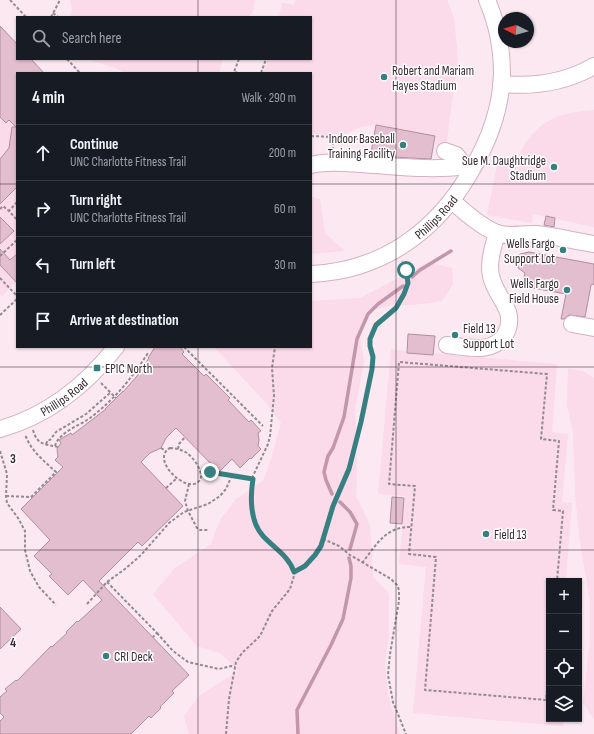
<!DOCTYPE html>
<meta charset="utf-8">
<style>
body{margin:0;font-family:"Sofia Sans Condensed",sans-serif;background:#242831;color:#f1f3f6}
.controls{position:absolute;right:12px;bottom:12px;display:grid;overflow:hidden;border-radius:0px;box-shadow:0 1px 3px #0004}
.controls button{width:36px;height:36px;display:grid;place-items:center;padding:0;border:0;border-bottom:1px solid #363941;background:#171b24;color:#f1f3f6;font:20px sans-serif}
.compass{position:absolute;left:498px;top:12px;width:36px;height:36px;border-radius:50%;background:#171b24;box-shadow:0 1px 3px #0004;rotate:276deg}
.stop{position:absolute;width:12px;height:12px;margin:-9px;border:3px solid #378082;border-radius:50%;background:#fff}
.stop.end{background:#378082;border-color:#fff;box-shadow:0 1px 4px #0008}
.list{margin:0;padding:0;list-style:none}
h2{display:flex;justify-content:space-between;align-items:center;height:52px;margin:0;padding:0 16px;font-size:17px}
h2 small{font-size:13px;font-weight:400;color:#9ea1a6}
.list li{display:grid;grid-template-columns:26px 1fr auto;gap:12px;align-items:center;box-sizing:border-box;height:56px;padding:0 16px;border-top:1px solid #363941}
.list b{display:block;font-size:15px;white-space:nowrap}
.list p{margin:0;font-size:13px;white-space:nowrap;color:#9ea1a6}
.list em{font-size:13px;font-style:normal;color:#9ea1a6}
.icon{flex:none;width:22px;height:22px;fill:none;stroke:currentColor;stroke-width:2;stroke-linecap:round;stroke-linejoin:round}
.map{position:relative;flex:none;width:594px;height:734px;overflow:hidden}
.search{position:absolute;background:#171b24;box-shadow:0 1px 3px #0004;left:16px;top:16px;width:296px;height:44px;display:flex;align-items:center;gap:10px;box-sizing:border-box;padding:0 14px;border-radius:0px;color:#9ea1a6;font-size:15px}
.panel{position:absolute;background:#171b24;box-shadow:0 1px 3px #0004;left:16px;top:72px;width:296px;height:276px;border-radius:0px}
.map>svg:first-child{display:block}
.built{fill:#fbe8f1;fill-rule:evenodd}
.green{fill:#fbdae9}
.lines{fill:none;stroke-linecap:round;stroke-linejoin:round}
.stream{stroke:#c296ab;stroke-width:3.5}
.building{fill:#e3becf;stroke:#b08e9e}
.minor-casing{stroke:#d4b0c1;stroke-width:18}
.path{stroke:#928a8d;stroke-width:2;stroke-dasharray:3 2;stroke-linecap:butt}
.minor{stroke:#fff;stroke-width:16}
.route{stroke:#378082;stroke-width:5}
.grid{fill:none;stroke:#392a31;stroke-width:1;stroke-opacity:0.55}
.poi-dot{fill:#378082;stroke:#fff;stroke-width:1.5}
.labels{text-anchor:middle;stroke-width:3;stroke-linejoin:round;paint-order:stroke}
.poi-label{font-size:13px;fill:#392a31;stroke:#fff;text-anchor:start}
.street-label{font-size:13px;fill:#392a31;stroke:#fff}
.grid-label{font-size:13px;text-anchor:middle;font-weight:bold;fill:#392a31;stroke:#fff;stroke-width:3;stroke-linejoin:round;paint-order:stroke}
</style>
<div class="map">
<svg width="594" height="734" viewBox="0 0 594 734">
<rect width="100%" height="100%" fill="#fafafa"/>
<path class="built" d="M0,0h594v734h-594zM17,17h294v42h-294zM504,18h24v24h-24zM17,73h294v274h-294zM549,581h30v138h-30z"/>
<g class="green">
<polygon points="70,0 255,0 253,12 248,17 70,17 72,10"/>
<polygon points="296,0 447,0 454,18 458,59 446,147 435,145 436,136 376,125 360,127 343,135 311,134 311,73 263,73 268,59 311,59 311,17 279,17 282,3 294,5"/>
<polygon points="85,59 223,59 219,73 126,73 113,67"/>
<polygon points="0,93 17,99 17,254 10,260 16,282 2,296 0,294"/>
<path d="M594,110v117l-61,-13 -1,9 -45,-8 10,-49 15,-7 4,2c17,-38 37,-48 78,-51z"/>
<polygon points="311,197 320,199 325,233 345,251 311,254"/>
<polygon points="429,262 452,268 453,284 442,301 413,305 392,305 370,311 359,329 364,362 355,409 357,470 356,496 370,525 373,576 389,594 389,634 385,664 388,695 400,734 189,734 184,716 199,696 238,671 222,654 197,646 153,594 175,568 211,544 220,520 236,499 263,481 272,456 281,423 267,404 214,347 311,347 311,301 360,298"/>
<polygon points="391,349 407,351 407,353 433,355 433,353 557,364 552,432 568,434 562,502 572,503 566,578 576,579 575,581 549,581 549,719 564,719 563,726 413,713 426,567 399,564 405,496 378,494"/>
<polygon points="568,369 583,371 594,378 594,719 583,703 590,641 590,602 580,542 575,494 573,433 567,405"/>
</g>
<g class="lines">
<g class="stream">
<polyline points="412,277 420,270 451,251"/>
<polyline points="332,494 326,480 324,472 328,456 333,448 344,417 357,339 368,314 378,304 403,286"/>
<polyline points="340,502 350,512 357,524 350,549"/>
<polyline points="298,734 297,710 331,645 343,619 351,578 351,566 349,558"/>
</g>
</g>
<g class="building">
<polygon points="0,26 17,44 17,59 31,59 44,73 17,73 17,187 0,204 0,159 9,148 12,127 16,127 9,120 6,123 0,117"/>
<polygon points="376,125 435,136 431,159 391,157 371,153"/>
<polygon points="546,216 555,218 554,227 544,225"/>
<polygon points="0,217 14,231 0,244"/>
<polygon points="0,249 10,260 17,254 17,283 0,265"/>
<polygon points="529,252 594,264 594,284 591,285 585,317 569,315 564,319 561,319 566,294 522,286 525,273 518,268 516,260 520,254"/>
<polygon points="408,334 435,336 433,355 407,353"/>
<polygon points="155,347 180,347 184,352 182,354 204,376 206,374 230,398 228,400 249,422 251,420 261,431 258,433 259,440 258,446 261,449 251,459 250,458 240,468 232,459 219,472 176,428 166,438 161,448 150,453 141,462 183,506 142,546 138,542 99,581 189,675 172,691 174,693 160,707 161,708 151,718 149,716 131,734 0,734 0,721 4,717 0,713 0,697 7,691 5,689 16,680 17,681 51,646 52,647 67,633 66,632 77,621 78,622 102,600 83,580 68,595 49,576 52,574 34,556 50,540 21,509 63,467 55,460 58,457 57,449 61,443 59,440 71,433 72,435 106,409 105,409 123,391 123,392 137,376 149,358 148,358"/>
<polygon points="392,497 404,498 402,524 390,523"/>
<polygon points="0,607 21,629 0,649"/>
</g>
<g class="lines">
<defs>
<g id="minor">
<path d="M501,84c33,3 64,-1 93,-18"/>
<path d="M311,165c16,-4 33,-2 49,-1 35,2 71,7 105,2l-9,-11 -11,-4"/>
<path d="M452,201c13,11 28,25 45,32 13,5 26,0 39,1 19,2 39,7 58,10"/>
<path id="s1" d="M311,274c71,-3 126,-43 160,-103 18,-30 30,-62 31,-97 0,-26 -5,-51 -15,-74"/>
<polyline points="572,324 594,328"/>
<path d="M447,345c20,2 47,10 59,-12 3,-6 4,-14 2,-21 -5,-13 -14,-22 -17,-36 -3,-14 2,-29 6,-43"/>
<path id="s2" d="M0,429c47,-13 86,-44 116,-82"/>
</g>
</defs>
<use href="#minor" class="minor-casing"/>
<g class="path">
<polyline points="10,0 26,17"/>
<polyline points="53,13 58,17"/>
<polyline points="51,17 60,0"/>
<polyline points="67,59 80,73"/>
<polyline points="238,73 234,72 239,59"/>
<polyline points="261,73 266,59"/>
<polyline points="311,136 333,137"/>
<polyline points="333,150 333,137 360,139"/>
<polyline points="17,202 9,211 17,220"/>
<polyline points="0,209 3,206 9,211"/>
<polyline points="0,256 17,240"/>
<polyline points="0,278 17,296"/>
<polyline points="0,315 17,299"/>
<polyline points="184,347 263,426"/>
<polyline points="101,383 116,398"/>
<path d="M33,430c4,15 12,14 25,17"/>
<polyline points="46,444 48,440 50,440 56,432 86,414 110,393"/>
<path d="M55,446c4,-14 24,-20 35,-28 24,-18 42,-40 58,-65"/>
<polyline points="161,448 166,451"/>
<path d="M170,448c6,0 12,2 17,5 7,5 20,23 11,29 -13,11 -48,-23 -28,-34z"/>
<polyline points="178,449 179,444 185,437"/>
<polyline points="0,451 7,474 6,496 7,503 18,518 25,531 25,550 30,571 39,587 56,605"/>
<polyline points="201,473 218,473 253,479"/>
<polyline points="189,484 185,501 188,511 197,528 200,530 208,530"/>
<polyline points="166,488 177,478"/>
<path d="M6,496l25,1 25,-25c-12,-11 -26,-22 -31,-38"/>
<polyline points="323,539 339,546 350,555 391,579 397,585 399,590 399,601 390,654 388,675 393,702 406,734"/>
<path d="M362,563c15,-19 24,-37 50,-36"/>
<polyline points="294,572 305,566 318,550 333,507 349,469 361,422 372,369 373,357 370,346 370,339 376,325 396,308 405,294 408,278 406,270 402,261"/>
<polyline points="107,582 157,633 153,637"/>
<polyline points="87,604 107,582 125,569 141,555 169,523 184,512 208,504 220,496 226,489 232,475"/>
<polyline points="157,633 173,651 188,662 219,669 231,666 235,667"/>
<polyline points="549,670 546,700 425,690 436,557 409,554 415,486 389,484 399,362 547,374 541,439 559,441 553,510 563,511 557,581"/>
<polyline points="226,734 229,699 236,662 242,653 260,636 272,611 290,589 294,576 293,569 288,561 258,529 254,515 251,498 253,476 268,444 270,436 274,396 272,368 275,347"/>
</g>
<use href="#minor" class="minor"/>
</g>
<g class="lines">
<path class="route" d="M210,472l43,7c-3,18 -3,43 10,57 11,12 26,20 31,36l11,-6 10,-11 6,-9 12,-40 16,-37 12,-47 11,-53 1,-12 -3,-11v-7l6,-14 20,-17 8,-14 4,-11 -2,-13"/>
</g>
<path class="grid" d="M198,0v17M396,0v734M198,59v14M0,184h17M311,184h283M198,347v387M0,367h594M0,550h594"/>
<g class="poi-dot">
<circle cx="384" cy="77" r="4"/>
<circle cx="403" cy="145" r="4"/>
<circle cx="554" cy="167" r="4"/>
<circle cx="563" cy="250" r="4"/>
<circle cx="567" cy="290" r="4"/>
<circle cx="455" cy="335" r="4"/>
<rect x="93" y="364" width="8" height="8" rx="2"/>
<circle cx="486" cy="534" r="4"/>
<circle cx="106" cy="656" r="4"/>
</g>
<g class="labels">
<g class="poi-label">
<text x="392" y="75">Robert and Mariam<tspan x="392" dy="15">Hayes Stadium</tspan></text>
<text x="395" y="143" text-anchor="end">Indoor Baseball<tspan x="395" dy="15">Training Facility</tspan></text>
<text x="546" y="165" text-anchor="end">Sue M. Daughtridge<tspan x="546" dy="15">Stadium</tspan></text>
<text x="555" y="248" text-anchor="end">Wells Fargo<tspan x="555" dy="15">Support Lot</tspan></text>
<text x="559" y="288" text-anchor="end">Wells Fargo<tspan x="559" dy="15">Field House</tspan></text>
<text x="463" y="333">Field 13<tspan x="463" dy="15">Support Lot</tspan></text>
<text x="105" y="373">EPIC North</text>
<text x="494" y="539">Field 13</text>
<text x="114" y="661">CRI Deck</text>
</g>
<g class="street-label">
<text dy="5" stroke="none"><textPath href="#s1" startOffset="141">Phillips Road</textPath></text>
<text dy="5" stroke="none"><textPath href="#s2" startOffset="72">Phillips Road</textPath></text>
</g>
</g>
<g class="grid-label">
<text x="13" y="463">3</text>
<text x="13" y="647">4</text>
</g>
</svg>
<div class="controls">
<button>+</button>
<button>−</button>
<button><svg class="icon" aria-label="locate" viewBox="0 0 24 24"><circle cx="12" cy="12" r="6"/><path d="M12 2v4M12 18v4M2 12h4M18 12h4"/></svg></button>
<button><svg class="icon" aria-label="layers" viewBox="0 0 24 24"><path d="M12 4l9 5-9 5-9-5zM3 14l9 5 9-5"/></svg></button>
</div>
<svg class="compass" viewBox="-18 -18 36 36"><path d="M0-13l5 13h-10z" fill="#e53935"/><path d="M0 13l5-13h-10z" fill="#9ea1a6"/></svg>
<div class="stop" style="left:406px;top:270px"></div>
<div class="stop end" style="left:210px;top:472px"></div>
<div class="search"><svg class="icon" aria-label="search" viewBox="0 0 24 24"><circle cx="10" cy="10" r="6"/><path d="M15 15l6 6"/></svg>Search here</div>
<section class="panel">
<h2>4 min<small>Walk · 290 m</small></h2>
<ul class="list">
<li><svg class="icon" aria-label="ahead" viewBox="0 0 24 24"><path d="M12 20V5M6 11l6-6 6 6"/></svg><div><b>Continue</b><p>UNC Charlotte Fitness Trail</p></div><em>200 m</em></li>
<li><svg class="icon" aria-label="right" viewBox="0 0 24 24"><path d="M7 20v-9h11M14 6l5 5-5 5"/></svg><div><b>Turn right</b><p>UNC Charlotte Fitness Trail</p></div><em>60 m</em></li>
<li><svg class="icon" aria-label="left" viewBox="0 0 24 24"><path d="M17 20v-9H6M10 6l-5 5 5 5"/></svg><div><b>Turn left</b></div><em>30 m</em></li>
<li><svg class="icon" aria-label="arrive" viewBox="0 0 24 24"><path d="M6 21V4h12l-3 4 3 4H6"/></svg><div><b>Arrive at destination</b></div></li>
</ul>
</section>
</div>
